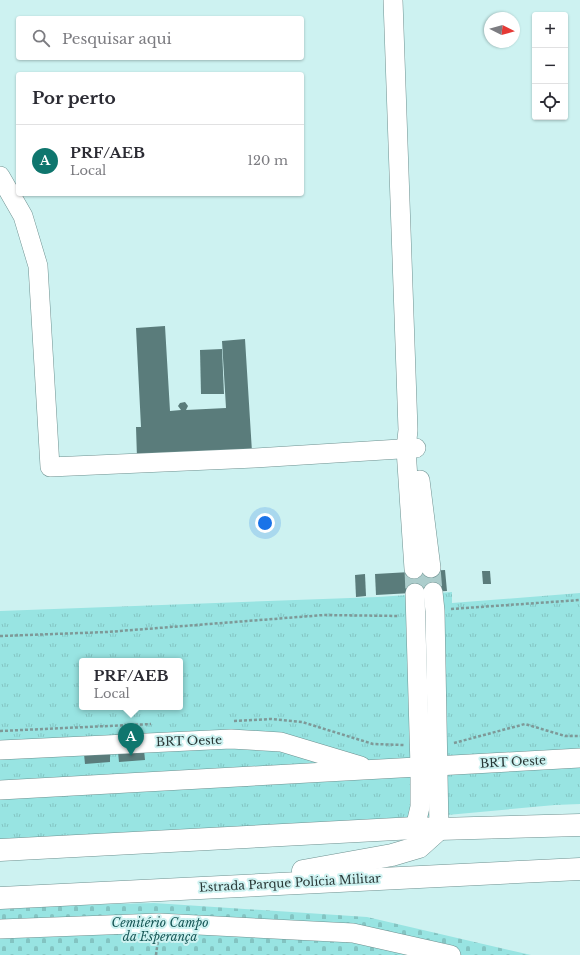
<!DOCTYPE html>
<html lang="pt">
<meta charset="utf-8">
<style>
body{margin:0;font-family:"Libre Baskerville",serif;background:#f7f7f7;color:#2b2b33}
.controls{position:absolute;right:12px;top:12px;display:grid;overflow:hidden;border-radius:4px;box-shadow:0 1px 3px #0004}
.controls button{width:36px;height:36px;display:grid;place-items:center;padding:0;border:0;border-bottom:1px solid #e1e1e2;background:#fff;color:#2b2b33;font:20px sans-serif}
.compass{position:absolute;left:484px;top:12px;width:36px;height:36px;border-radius:50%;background:#fff;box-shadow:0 1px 3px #0004;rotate:96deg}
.you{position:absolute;left:265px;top:523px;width:14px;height:14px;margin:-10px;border:3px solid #fff;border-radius:50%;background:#1a73e8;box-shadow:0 0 0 6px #1a73e833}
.badge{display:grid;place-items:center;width:26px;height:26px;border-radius:50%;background:#0f766e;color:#fff;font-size:13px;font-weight:700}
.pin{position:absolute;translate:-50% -33px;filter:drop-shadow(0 1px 2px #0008)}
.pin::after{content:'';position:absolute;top:21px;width:14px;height:12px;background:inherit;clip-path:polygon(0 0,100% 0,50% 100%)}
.popup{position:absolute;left:79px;top:658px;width:104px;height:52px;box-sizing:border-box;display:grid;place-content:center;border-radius:4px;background:#fff;filter:drop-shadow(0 1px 3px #0005);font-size:13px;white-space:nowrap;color:#7c7c81}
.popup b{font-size:15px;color:#2b2b33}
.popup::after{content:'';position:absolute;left:50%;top:100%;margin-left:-8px;border:8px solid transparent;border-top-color:#fff}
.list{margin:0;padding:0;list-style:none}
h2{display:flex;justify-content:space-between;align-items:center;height:52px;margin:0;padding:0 16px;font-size:17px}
h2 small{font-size:13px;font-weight:400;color:#7c7c81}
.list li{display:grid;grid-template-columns:26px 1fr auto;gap:12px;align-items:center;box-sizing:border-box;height:72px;padding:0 16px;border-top:1px solid #e1e1e2}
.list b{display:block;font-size:15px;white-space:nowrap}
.list p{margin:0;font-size:13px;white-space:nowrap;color:#7c7c81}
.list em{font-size:13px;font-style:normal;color:#7c7c81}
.icon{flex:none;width:22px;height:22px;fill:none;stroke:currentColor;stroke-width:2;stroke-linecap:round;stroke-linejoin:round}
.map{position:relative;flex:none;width:580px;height:955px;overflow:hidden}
.search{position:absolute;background:#fff;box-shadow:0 1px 3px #0004;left:16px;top:16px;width:288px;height:44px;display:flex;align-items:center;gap:10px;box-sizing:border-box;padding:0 14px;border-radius:4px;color:#7c7c81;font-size:15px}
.panel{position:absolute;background:#fff;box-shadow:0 1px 3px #0004;left:16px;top:72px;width:288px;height:124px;border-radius:4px}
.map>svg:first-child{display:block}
.grass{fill:url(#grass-tufts);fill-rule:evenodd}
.cemetery{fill:url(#cemetery-stones)}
.building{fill:#5a7c7b}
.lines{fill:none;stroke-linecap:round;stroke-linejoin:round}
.minor-tunnel{stroke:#accdcc;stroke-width:19;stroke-dasharray:19 10;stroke-linecap:butt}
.minor-casing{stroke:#6e9190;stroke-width:20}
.major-casing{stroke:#6e9190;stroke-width:23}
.path{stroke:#7e9998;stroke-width:2.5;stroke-dasharray:3 2;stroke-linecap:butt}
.minor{stroke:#fff;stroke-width:19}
.major{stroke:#fff;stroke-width:22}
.labels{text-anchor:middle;stroke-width:4;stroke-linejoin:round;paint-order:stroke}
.street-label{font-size:12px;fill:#293837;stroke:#cdf2f1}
.park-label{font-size:12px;font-style:italic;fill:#165655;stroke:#cdf2f1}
</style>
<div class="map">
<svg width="580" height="955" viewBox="0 0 580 955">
<defs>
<pattern id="grass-tufts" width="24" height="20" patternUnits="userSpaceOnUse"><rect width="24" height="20" fill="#98e4e2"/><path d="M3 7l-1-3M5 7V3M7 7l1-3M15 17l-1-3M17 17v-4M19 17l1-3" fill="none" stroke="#83c4c2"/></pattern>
<pattern id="cemetery-stones" width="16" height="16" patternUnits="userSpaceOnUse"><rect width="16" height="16" fill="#98e4e2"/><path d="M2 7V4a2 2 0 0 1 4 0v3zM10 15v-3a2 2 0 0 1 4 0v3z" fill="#83c4c2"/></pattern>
</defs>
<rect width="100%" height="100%" fill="#cdf2f1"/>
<path class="grass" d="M452,592v11l128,-10v211l-25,1 -173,16 -382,22v-232l378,-14zM82,661h98v46h-98z"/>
<polygon class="cemetery" points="154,903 367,917 531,955 0,955 0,907"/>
<g class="building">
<polygon points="165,326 170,411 181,410 178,406 180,403 185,402 188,406 186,410 226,408 222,341 245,339 252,452 137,458 136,427 141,427 136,328"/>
<polygon points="222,349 224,394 201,394 200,350"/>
<polygon points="445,570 447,591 376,595 375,574"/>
<polygon points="482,571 490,571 491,584 483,584"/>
<polygon points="365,574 366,596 356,597 355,575"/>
<polygon points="144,750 145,760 119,762 118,752"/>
<polygon points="110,752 110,762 85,764 84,754"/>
</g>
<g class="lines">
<g class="minor-tunnel">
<polyline points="431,568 433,592"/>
<polyline points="414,569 415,593"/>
</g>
<defs>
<g id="minor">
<polyline points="393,0 408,430 406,449 414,569"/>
<polyline points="0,176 23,216 38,266 50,467 255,458 416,448"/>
<polyline points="420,480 431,568"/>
<polyline points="433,592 435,611 439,829"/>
<polyline points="415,593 420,767 420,807 415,828"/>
<polyline points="0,750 231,739 281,742 361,766"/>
<polyline points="0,790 580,758"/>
<polyline points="0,929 159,923 353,933 451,955"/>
</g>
<g id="major">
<polyline points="0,850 415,828 439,829 580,825"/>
<polyline points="303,871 392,855 419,847 439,829"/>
<polyline points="0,898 580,869"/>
</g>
</defs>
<use href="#minor" class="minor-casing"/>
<use href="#major" class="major-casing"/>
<g class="path">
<polyline points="451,609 580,600"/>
<polyline points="0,636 107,632 324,615 399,616"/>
<polyline points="234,721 271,719 302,722 373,744 404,745"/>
<polyline points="0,731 151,724"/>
<polyline points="454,743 525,724 565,736 580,736"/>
<polyline points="156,955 158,940"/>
</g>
<use href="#minor" class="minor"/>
<use href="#major" class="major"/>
</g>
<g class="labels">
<g class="street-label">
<text transform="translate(189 741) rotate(-2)" y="4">BRT Oeste</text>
<text transform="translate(513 762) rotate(-3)" y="4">BRT Oeste</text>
<text transform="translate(290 883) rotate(-3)" y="4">Estrada Parque Polícia Militar</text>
</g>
<g class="park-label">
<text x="160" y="927">Cemitério Campo<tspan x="160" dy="14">da Esperança</tspan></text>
</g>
</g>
</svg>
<div class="controls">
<button>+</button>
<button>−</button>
<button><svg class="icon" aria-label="locate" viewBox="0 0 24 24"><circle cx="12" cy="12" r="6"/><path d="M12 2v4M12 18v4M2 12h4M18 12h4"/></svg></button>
</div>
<svg class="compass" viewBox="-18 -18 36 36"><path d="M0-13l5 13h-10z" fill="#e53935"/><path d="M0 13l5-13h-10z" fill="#7c7c81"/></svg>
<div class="you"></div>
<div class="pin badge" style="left:131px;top:756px">A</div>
<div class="popup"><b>PRF/AEB</b>Local</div>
<div class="search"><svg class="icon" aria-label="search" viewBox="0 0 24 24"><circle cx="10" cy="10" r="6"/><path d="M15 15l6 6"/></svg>Pesquisar aqui</div>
<section class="panel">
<h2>Por perto<small></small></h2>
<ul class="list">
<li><span class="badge">A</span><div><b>PRF/AEB</b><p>Local</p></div><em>120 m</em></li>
</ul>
</section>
</div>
